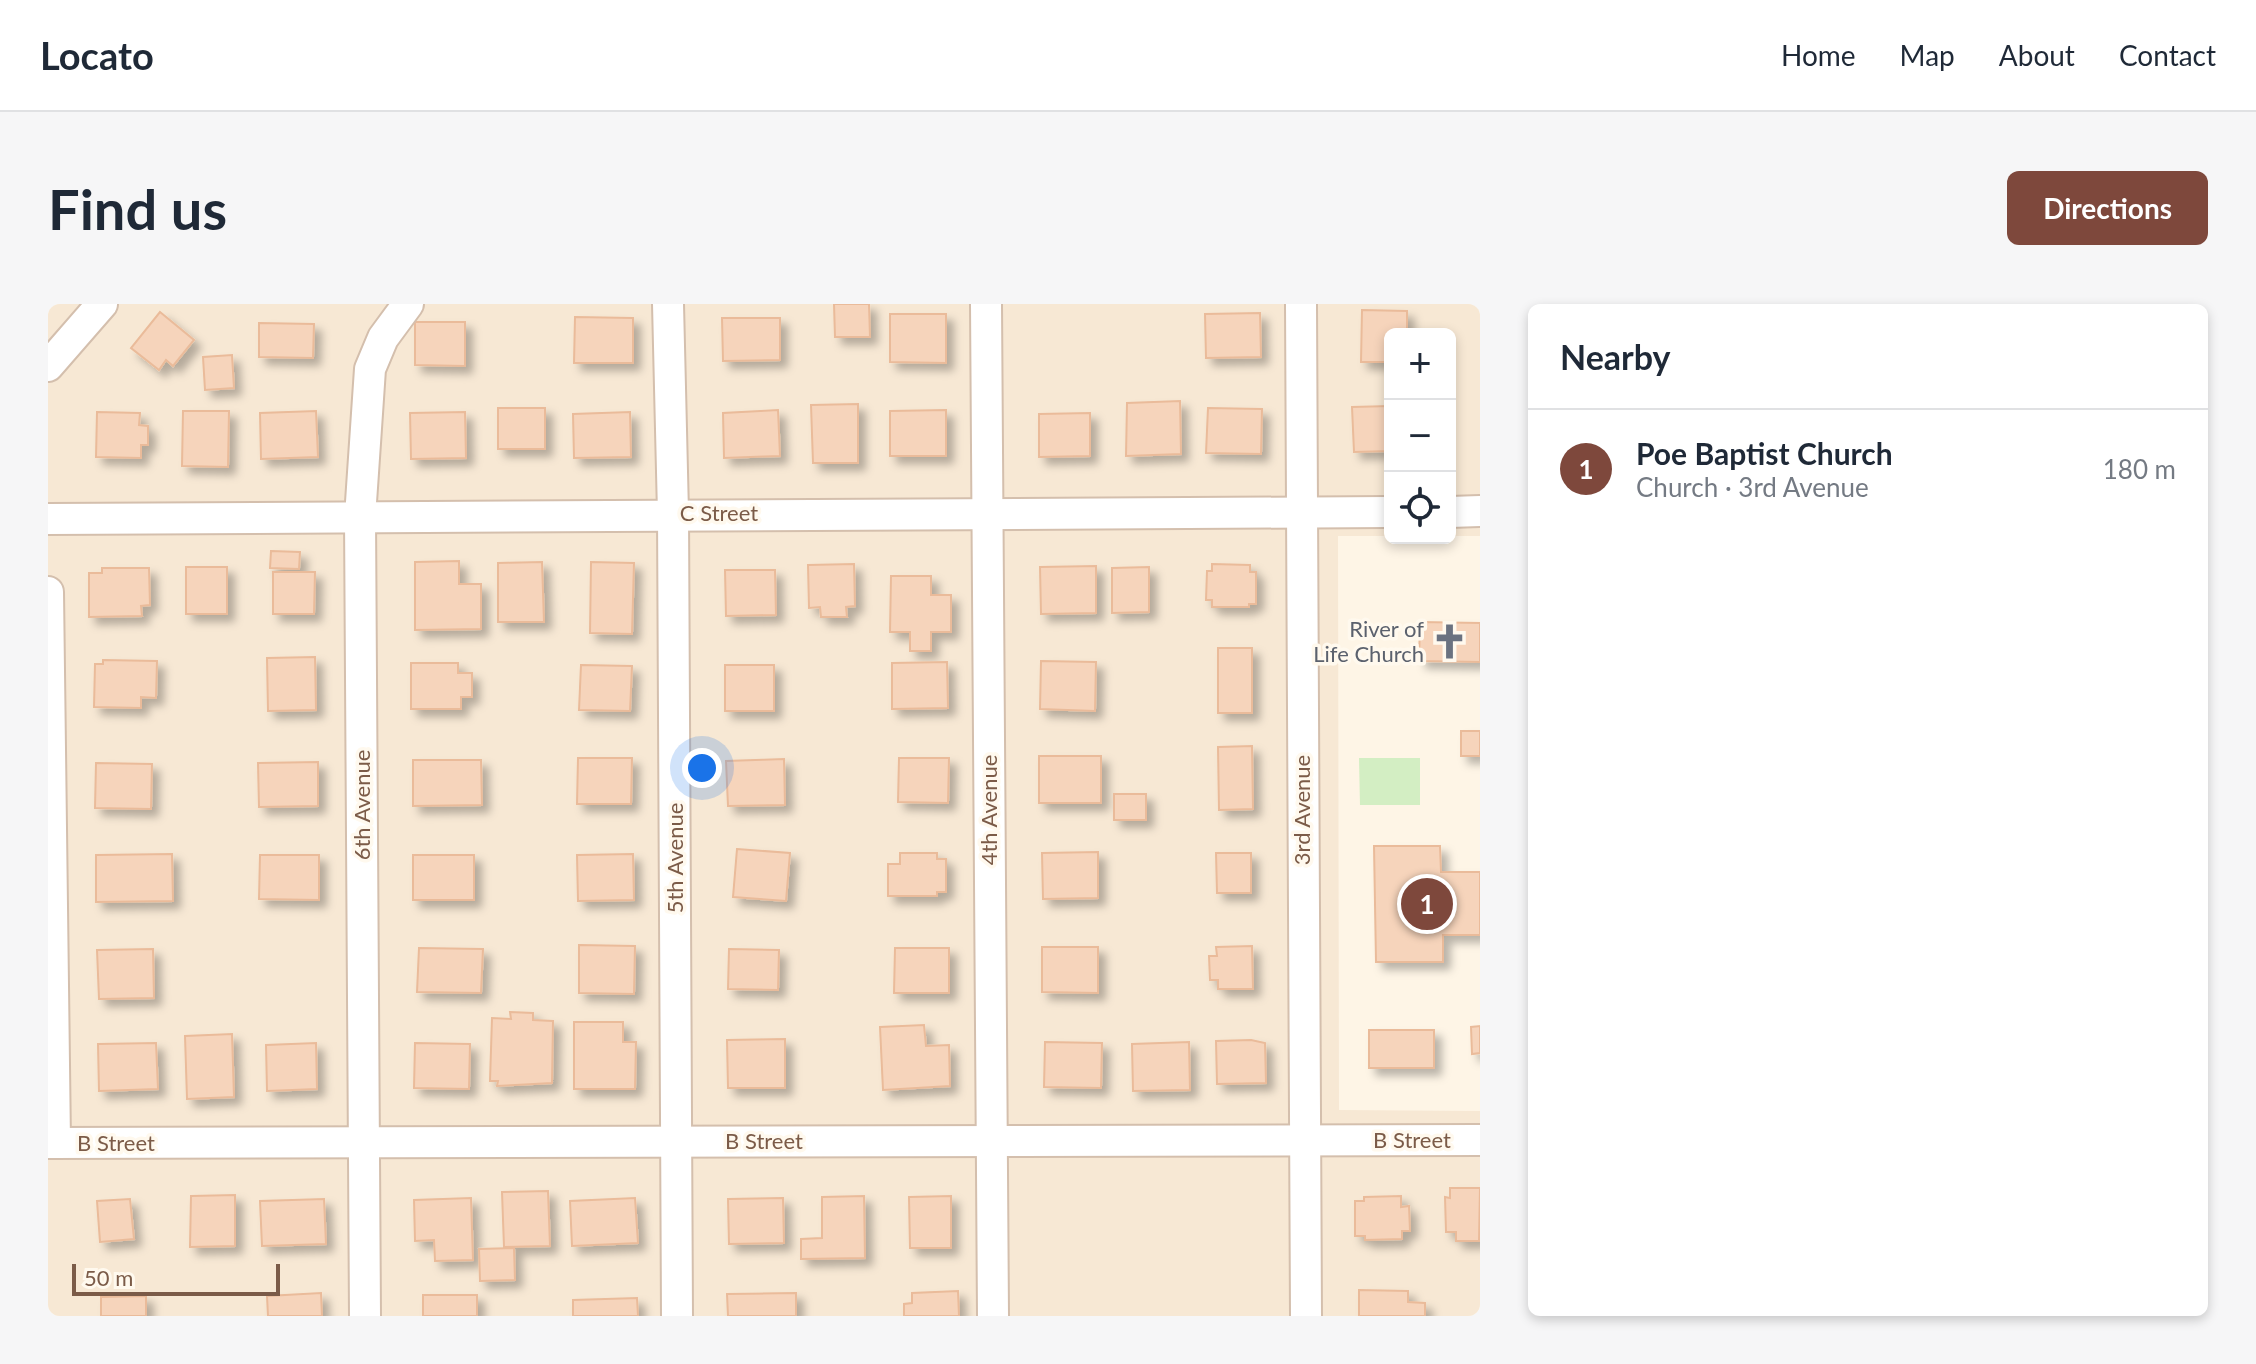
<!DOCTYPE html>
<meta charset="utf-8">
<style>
body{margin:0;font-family:Lato,sans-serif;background:#f6f6f7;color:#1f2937}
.controls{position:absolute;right:24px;top:24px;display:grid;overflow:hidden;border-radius:12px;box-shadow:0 4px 12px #0003}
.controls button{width:72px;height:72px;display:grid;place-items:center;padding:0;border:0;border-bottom:2px solid #e0e1e3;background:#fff;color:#1f2937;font:40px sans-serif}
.scale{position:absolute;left:24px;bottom:20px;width:208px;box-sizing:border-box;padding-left:8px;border:4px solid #7b5b48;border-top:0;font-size:22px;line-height:28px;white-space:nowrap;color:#7b5b48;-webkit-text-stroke:6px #fff9ee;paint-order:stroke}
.you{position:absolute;left:654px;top:464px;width:28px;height:28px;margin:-20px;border:6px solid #fff;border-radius:50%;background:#1a73e8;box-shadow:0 0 0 12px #1a73e833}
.badge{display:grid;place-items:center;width:52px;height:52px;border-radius:50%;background:#7e483c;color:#fff;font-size:26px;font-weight:700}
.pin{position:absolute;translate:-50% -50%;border:4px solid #fff;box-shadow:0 2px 8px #0006}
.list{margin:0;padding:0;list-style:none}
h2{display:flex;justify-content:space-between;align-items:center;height:104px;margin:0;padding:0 32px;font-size:34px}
h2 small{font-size:26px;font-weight:400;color:#747a83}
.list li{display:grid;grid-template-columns:52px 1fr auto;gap:24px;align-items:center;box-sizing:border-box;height:120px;padding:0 32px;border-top:2px solid #e0e1e3}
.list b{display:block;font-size:30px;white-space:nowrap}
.list p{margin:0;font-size:26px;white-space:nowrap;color:#747a83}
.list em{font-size:26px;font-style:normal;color:#747a83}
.icon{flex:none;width:44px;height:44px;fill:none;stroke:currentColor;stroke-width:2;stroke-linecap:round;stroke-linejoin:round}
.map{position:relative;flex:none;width:1432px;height:1012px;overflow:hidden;border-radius:12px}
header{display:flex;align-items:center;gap:48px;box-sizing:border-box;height:112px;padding:0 40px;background:#fff;border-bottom:2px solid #e0e1e3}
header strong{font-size:38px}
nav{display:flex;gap:44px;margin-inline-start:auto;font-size:28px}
.intro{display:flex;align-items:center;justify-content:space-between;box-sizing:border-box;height:192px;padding:0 48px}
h1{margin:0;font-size:56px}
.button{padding:20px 36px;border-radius:12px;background:#7e483c;color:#fff;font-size:28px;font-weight:700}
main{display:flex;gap:48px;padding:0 48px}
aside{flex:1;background:#fff;border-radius:12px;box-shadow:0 4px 12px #0003}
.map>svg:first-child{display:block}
.residential{fill:#f7e8d4}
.green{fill:#d3eec3}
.building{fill:#f6d4bb;stroke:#eabb9a;stroke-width:2;filter:url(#shadow)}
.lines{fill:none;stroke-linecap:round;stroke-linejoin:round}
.minor-casing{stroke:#d4bfad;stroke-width:34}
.minor{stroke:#fff;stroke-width:30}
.labels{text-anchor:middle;stroke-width:7;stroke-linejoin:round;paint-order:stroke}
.street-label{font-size:22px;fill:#7b5b48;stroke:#fff9ee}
.worship-label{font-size:22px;fill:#5b616d;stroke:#fff9ee;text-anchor:end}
</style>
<header>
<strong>Locato</strong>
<nav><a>Home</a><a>Map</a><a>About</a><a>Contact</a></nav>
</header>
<div class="intro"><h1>Find us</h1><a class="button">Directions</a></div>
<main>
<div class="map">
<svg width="1432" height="1012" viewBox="0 0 1432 1012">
<defs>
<filter id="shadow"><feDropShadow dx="7" dy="7" stdDeviation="4" flood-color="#0004"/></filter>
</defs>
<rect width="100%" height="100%" fill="#fef5e6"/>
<polygon class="residential" points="0,0 1432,0 1432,232 1402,232 1402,30 1342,30 1342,232 1290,232 1291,806 1432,807 1432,1012 0,1012"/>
<polygon class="green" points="1311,454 1372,454 1372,501 1312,501"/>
<g class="building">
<polygon points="786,0 821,0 822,33 787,33"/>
<polygon points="1314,6 1359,7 1359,30 1342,30 1342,58 1313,58"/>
<polygon points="112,8 146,36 125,62 118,56 111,66 83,44"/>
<polygon points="1212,9 1213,53 1158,54 1157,10"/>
<polygon points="842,10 898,10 898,59 842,58"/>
<polygon points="527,13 585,14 585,59 526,59"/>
<polygon points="674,14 732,14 732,56 675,57"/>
<polygon points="367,18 417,18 417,62 367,61"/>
<polygon points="211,19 266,20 265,54 211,53"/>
<polygon points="184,51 186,84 157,86 155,53"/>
<polygon points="1132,97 1133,150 1078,152 1079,99"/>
<polygon points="810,100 810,159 765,159 763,101"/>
<polygon points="1342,102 1342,147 1306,148 1304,103"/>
<rect x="450" y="104" width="47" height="41"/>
<polygon points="1160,104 1214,105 1213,150 1158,149"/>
<polygon points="730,106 732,152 676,154 675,109"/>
<polygon points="898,106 898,152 842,152 842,107"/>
<polygon points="135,107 181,107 180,163 134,162"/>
<polygon points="268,107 270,153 213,155 212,109"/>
<polygon points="49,108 92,109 91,121 100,122 100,141 93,141 93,154 48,153"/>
<polygon points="417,108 418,154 363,155 362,109"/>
<polygon points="582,108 583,153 526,154 525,110"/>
<polygon points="1042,109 1042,152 991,153 991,110"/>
<polygon points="223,247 252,248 251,265 222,264"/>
<polygon points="411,257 411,280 433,280 433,325 367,326 367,258"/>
<polygon points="494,258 496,318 450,318 450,259"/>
<polygon points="543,258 586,259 584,330 542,329"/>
<polygon points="806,260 807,302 798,303 799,313 773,313 772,303 761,304 760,261"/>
<polygon points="1164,260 1202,261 1202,268 1208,268 1208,300 1201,300 1201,303 1164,303 1164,296 1158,296 1159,267 1164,267"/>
<polygon points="1048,262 1048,309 993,310 992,263"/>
<rect x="138" y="263" width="41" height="47"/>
<polygon points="1101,263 1101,308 1064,309 1064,264"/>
<polygon points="54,264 101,264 102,301 93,302 94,312 41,313 41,269 54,269"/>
<polygon points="677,266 727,266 728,311 678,312"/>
<polygon points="225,268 267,268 266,310 225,310"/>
<polygon points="843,272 883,272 883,291 903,291 903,328 883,328 883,347 862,347 862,328 842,328"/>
<polygon points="1372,318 1432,319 1432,358 1371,357"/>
<rect x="1170" y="344" width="34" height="65"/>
<polygon points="267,353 268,406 220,407 219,354"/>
<polygon points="55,356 109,357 108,394 93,393 93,404 46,403 47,360 55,360"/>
<polygon points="993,357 1048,358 1047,407 992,405"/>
<polygon points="899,358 900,404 844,405 844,359"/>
<polygon points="363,359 410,359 410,369 424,369 424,393 413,393 413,405 363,405"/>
<polygon points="533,361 584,362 582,407 531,406"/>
<rect x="677" y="361" width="49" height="46"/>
<rect x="1413" y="427" width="19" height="25"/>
<polygon points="1204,442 1205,505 1171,506 1170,443"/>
<rect x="991" y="452" width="62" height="47"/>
<polygon points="530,454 584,454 583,500 529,500"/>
<polygon points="851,454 901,454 900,499 850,498"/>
<polygon points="736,455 737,501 680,502 678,457"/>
<polygon points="365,456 433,456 434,501 365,502"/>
<polygon points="270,458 270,502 211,503 210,459"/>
<polygon points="48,459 104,460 103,505 47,504"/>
<rect x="1066" y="490" width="32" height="26"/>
<polygon points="1326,542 1392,542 1393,568 1432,568 1432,631 1395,631 1395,658 1328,658"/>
<polygon points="689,545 742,549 738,597 685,593"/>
<polygon points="1050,548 1050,594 995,595 994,549"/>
<polygon points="852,549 889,549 889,555 898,555 898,588 889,588 889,592 840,592 840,560 852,560"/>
<polygon points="1168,549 1203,549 1203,589 1169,589"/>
<polygon points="124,550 125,597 48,598 48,551"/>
<polygon points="585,550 586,596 530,597 529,551"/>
<polygon points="212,551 271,551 271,596 211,595"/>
<rect x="365" y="551" width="61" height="45"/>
<polygon points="531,641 587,642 586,690 531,689"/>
<polygon points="1204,642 1205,685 1170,685 1170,676 1162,676 1161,652 1169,652 1168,643"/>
<polygon points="994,643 1050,643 1050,689 994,688"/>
<polygon points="371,644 435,645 433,689 369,688"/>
<polygon points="847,644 901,644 901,689 846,689"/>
<polygon points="105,645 106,694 51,695 49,646"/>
<polygon points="681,645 731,646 730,686 680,685"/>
<polygon points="462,708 485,709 485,716 505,717 504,779 449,782 450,777 442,777 444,714 463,715"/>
<polygon points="526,718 575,718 575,738 588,738 587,785 526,785"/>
<polygon points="876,721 878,742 901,741 902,782 835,786 832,723"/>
<polygon points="1432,722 1432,749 1424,750 1423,723"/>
<rect x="1321" y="726" width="65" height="38"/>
<polygon points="184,730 186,793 139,795 137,732"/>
<polygon points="737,735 737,784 680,784 679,736"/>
<polygon points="1203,736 1217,739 1218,779 1169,780 1168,737"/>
<polygon points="997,738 1054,739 1053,784 996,783"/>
<polygon points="1141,738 1142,786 1085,787 1084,740"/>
<polygon points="108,739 110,785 51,787 50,740"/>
<polygon points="268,739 269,785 219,787 218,741"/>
<polygon points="367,739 422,740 421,785 366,784"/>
<polygon points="1402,884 1432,884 1431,937 1408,937 1408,928 1398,928 1397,893 1402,894"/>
<polygon points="500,887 502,942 456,943 454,888"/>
<polygon points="187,891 187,942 142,943 143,892"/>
<polygon points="816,892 817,954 753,955 753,935 774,934 774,893"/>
<polygon points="903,892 903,944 862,944 861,893"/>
<polygon points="1353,892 1353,903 1361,902 1362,927 1354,927 1354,935 1317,936 1317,932 1307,932 1307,897 1316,897 1316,893"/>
<polygon points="423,894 425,956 387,957 386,936 367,937 366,896"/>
<polygon points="587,894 590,939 524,942 522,897"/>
<polygon points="735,894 736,939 681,940 680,895"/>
<polygon points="82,895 86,935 52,938 49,897"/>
<polygon points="276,895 278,940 214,942 212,897"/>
<polygon points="466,944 467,976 432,977 431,945"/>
<polygon points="1311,986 1360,987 1360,998 1377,999 1377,1012 1311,1012"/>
<polygon points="910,987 911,1012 856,1012 856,1000 864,999 864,989"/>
<polygon points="273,989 274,1012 220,1012 219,992"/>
<polygon points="748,989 748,1012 680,1012 679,990"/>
<rect x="375" y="991" width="54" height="21"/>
<polygon points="98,992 98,1012 53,1012 53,993"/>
<polygon points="589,994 590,1012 525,1012 525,996"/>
</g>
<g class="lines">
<defs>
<g id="minor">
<polyline points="620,0 625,209 629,1012"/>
<polyline points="938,0 945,1012"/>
<polyline points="1253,0 1258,1012"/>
<polyline points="0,62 54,0"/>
<polyline points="1402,208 1432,207"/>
<polyline points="0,215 1342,208"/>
<polyline points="0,288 7,839"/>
<polyline points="0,839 1432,836"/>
<polyline points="317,1012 312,213 322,65 335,34 360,0"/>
</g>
</defs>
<use href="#minor" class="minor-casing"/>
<use href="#minor" class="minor"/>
</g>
<defs>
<symbol id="church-bare" viewBox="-9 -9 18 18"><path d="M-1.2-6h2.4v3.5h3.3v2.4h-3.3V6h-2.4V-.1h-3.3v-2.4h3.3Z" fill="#6b7280" stroke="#fff9ee" stroke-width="2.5" paint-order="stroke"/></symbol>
</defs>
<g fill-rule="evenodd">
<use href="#church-bare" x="1376" y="312" width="51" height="51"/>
</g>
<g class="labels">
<g class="street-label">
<text x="671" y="217">C Street</text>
<text transform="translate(314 501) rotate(-90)" y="8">6th Avenue</text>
<text transform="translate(941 506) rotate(-90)" y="8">4th Avenue</text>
<text transform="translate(1254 506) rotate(-90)" y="8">3rd Avenue</text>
<text transform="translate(627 554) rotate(-90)" y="8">5th Avenue</text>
<text x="1364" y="844">B Street</text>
<text x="716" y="845">B Street</text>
<text x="68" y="847">B Street</text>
</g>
<g class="worship-label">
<text x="1376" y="333">River of<tspan x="1376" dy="25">Life Church</tspan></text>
</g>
</g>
</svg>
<div class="controls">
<button>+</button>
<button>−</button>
<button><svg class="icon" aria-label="locate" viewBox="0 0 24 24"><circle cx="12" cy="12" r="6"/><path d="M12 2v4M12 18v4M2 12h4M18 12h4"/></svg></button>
</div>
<div class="scale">50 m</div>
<div class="you"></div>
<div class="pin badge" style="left:1379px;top:600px">1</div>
</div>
<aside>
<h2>Nearby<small></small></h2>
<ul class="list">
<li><span class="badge">1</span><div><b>Poe Baptist Church</b><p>Church · 3rd Avenue</p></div><em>180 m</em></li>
</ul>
</aside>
</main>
